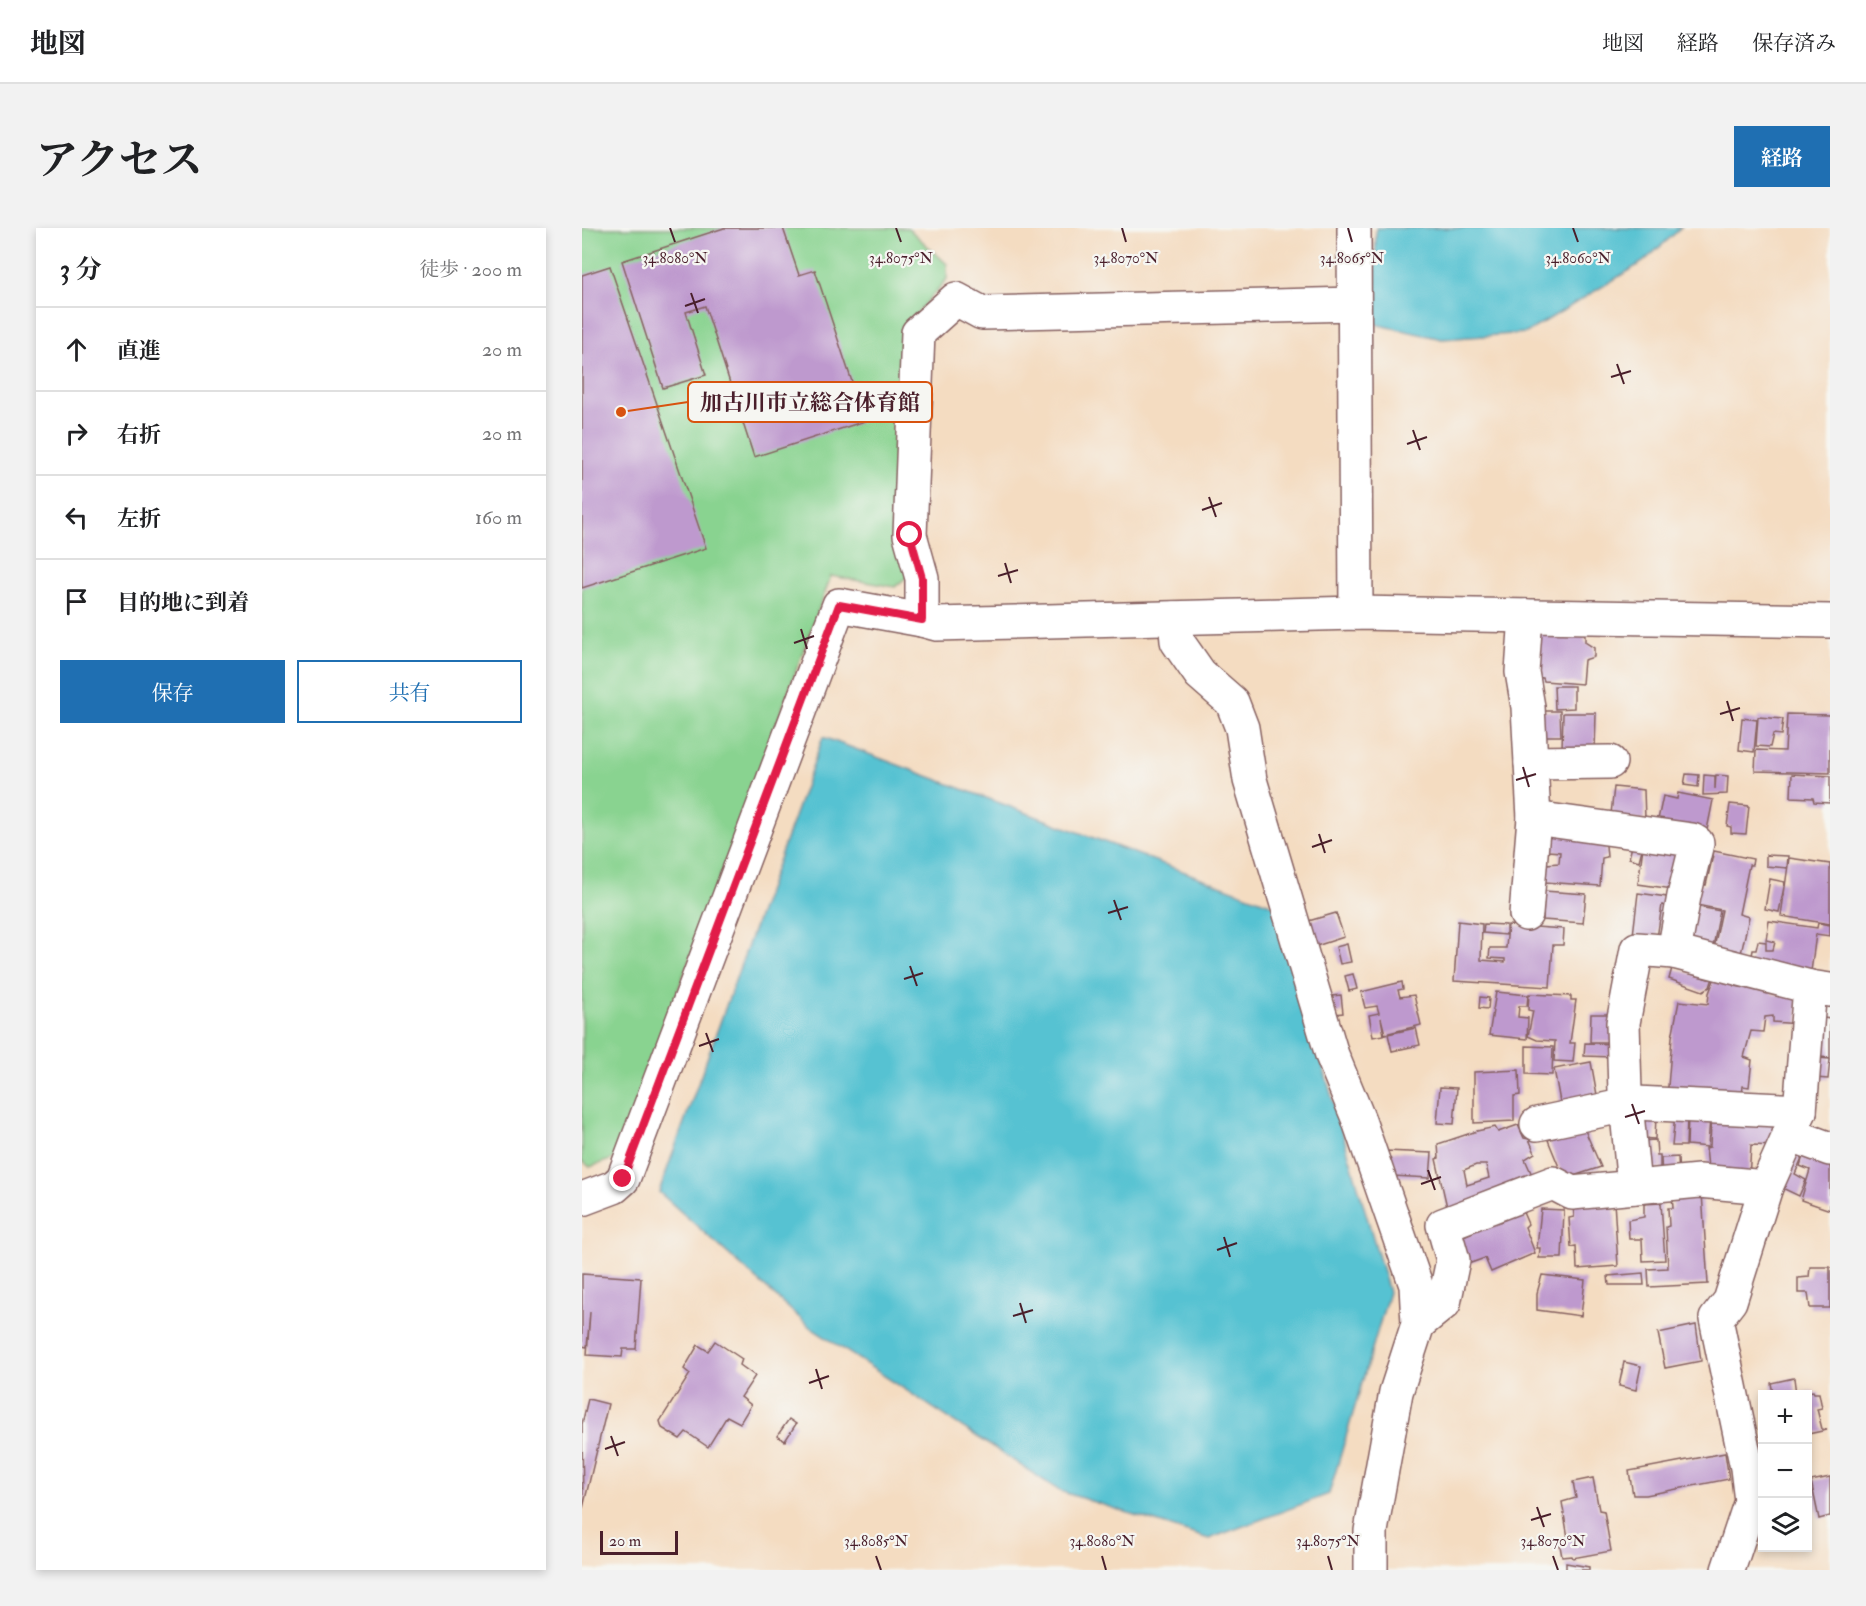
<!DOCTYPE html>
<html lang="ja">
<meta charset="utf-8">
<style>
body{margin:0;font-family:"IM FELL Double Pica","Noto Serif JP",serif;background:#f2f2f2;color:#202124}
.controls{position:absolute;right:18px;bottom:18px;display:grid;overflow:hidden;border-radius:0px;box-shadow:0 3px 9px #0003}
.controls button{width:54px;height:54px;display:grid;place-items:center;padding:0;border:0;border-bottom:2px solid #e0e0e0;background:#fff;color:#202124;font:30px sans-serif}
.scale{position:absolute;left:18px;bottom:15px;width:78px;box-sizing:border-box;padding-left:6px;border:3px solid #4a1f2b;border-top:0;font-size:16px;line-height:21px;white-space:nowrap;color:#4a1f2b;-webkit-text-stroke:4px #f6f6f2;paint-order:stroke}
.stop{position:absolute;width:18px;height:18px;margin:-14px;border:4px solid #e11d48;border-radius:50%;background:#fff}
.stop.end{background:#e11d48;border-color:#fff;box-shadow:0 2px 6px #0008}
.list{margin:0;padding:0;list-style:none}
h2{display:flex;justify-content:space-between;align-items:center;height:78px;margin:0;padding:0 24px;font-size:26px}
h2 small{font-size:20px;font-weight:400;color:#757577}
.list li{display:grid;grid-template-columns:39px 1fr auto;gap:18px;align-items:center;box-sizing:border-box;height:84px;padding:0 24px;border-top:2px solid #e0e0e0}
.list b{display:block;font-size:22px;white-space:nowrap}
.list em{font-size:20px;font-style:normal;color:#757577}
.actions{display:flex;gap:12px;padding:18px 24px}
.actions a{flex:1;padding:14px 0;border:2px solid #1f6fb2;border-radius:0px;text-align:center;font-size:21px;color:#1f6fb2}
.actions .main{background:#1f6fb2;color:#fff}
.icon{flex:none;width:33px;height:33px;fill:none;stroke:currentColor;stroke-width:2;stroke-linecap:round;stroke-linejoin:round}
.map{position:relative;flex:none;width:1248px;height:1342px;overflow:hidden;border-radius:0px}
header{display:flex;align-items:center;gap:36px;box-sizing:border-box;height:84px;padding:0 30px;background:#fff;border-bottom:2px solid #e0e0e0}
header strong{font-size:28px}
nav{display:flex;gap:33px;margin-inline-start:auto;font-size:21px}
.intro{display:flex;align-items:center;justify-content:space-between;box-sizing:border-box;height:144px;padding:0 36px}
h1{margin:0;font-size:42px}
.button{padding:15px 27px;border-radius:0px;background:#1f6fb2;color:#fff;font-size:21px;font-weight:700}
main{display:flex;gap:36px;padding:0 36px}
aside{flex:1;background:#fff;border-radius:0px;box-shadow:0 3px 9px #0003}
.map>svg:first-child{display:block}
.green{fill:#89d390;stroke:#6a795e;stroke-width:1.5}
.water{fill:#57c2d2;stroke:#50707e;stroke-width:1.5}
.building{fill:#be99ce;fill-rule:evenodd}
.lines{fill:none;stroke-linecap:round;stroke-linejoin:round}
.minor-casing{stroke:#866160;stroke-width:36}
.minor{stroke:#fff;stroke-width:33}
.route{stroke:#e11d48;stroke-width:8}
.ticks{fill:none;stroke:#4a1f2b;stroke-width:2}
.ticks-label{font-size:15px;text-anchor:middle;fill:#4a1f2b;stroke:#f6f6f2;stroke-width:4.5;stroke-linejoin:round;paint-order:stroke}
.leader{fill:none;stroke:#d8530f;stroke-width:2}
.callout-dot{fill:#d8530f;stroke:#f6f6f2;stroke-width:2}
.callout{fill:#f6f6f2;stroke:#d8530f;stroke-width:2}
.callout-label{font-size:22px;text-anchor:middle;font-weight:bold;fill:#4a1f2b}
</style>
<header>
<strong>地図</strong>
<nav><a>地図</a><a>経路</a><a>保存済み</a></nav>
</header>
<div class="intro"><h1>アクセス</h1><a class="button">経路</a></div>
<main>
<aside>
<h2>3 分<small>徒歩 · 200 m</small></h2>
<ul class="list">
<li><svg class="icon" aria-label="ahead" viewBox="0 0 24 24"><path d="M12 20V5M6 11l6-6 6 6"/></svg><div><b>直進</b></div><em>20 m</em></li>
<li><svg class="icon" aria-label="right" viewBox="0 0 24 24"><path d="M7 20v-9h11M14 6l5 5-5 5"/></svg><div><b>右折</b></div><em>20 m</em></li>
<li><svg class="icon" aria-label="left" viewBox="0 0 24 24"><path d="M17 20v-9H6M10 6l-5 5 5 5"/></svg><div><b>左折</b></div><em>160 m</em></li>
<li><svg class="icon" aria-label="arrive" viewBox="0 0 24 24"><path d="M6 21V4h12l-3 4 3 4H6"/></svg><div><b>目的地に到着</b></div></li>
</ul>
<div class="actions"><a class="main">保存</a><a>共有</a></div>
</aside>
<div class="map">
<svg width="1248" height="1342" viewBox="0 0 1248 1342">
<rect width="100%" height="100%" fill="#f6f6f2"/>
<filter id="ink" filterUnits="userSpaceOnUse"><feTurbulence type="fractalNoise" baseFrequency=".0167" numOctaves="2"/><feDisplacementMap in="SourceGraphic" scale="12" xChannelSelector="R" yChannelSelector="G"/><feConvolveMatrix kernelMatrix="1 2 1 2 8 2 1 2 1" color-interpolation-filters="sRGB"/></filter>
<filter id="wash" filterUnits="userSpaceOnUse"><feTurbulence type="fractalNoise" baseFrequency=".008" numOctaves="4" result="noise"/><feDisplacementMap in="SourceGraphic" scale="24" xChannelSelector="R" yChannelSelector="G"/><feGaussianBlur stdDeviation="1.35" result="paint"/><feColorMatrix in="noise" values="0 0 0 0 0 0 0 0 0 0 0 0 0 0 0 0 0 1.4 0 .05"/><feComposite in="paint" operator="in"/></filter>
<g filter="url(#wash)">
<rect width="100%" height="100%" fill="#f4dcc1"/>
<polygon class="green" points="0,0 326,0 365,36 365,51 326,95 326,348 313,359 249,348 34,930 8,939 0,933"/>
<g class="water">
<polygon points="794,0 1099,0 1061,34 944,105 860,111 792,96"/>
<polygon points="241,509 694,678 807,1064 747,1266 627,1311 478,1263 229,1100 77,964"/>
</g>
<g id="blocks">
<g class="building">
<polygon points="142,0 201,0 217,47 233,42 283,193 172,229 123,78 104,84 124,147 81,160 40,33"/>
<polygon points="28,38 124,320 0,360 0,47"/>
<polygon points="953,399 1003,403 1003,414 1012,420 1012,429 1002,432 1000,456 962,453 961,450 950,449"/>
<polygon points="972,458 992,458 992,480 973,481"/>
<polygon points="957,483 978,483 979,508 957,508"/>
<polygon points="981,485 1014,485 1013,522 980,522"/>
<polygon points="1205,486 1248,487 1248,545 1173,543 1174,522 1203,523"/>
<polygon points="1176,489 1201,491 1199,507 1191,506 1188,519 1174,518"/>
<polygon points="1160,490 1175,492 1172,524 1157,522"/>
<polygon points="1104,546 1117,547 1116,559 1102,557"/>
<polygon points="1210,546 1248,548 1248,575 1232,574 1231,570 1209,569"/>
<polygon points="1122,547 1133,548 1133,561 1134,547 1146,548 1145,566 1121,567"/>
<polygon points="1032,559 1062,562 1063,591 1028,595"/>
<polygon points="1096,565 1131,572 1124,607 1074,601 1081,568 1095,571"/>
<polygon points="1148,576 1167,578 1164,606 1149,605 1149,599 1145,598"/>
<polygon points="967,603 1023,606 1025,629 1020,630 1018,658 963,654 965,636 977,635 978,624 966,623"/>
<polygon points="1062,612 1108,619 1098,662 1056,656"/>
<polygon points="1051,614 1061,617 1057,633 1047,630"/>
<polygon points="1132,623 1171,631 1170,637 1167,637 1157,686 1167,689 1157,735 1130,730 1140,682 1110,676 1115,655 1124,657"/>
<polygon points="1184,627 1206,628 1205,640 1184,638"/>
<polygon points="1207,630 1248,636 1248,696 1199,688"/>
<polygon points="1188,651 1203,654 1197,684 1183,681"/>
<polygon points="962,663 1004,666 1001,695 961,692"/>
<polygon points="1056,665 1085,669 1084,678 1080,677 1075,710 1051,707"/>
<polygon points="1112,678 1138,683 1131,719 1102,722"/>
<polygon points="754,685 762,709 731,719 723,694"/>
<polygon points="876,693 900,696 899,732 923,734 923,731 907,730 908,720 924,720 926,697 982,701 981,717 971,717 968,759 872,753"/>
<polygon points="1187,693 1235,700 1236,695 1248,697 1248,708 1234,706 1228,751 1168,738 1171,722 1174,722 1176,713 1184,714 1184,722 1191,722 1193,714 1184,712"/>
<polygon points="902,696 924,697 924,707 901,705"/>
<polygon points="765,716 769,734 758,736 754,719"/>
<polygon points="1090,740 1126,751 1131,750 1128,759 1121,763 1087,751"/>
<polygon points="771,746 775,761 767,763 763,748"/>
<polygon points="1132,752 1151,754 1152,758 1190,763 1190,766 1215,769 1217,796 1191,794 1191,788 1183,789 1181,804 1169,803 1162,829 1170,832 1167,859 1161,858 1159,876 1085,871 1090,809 1097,773 1126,776 1127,765"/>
<polygon points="820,754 821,761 816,762 818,769 832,767 839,797 803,806 799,790 802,807 791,809 787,787 797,785 795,778 783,780 779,764"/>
<polygon points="914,764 946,767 945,778 937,778 936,789 946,790 945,811 907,807"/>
<polygon points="947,766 989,768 989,772 994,772 988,815 993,815 991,834 972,833 973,813 955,812 946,808 951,783 946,782"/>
<polygon points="759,767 761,785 753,786 750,768"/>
<polygon points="898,769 907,770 906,781 897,780"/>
<polygon points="1009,786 1031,786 1031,814 1008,814"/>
<polygon points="1242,790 1248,791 1248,830 1239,829"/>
<polygon points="834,800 838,817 810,823 806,806"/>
<polygon points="1003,815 1031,816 1031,829 1002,828"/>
<polygon points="944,818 971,819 970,847 944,846"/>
<polygon points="1236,830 1248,831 1246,851 1234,850"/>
<polygon points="1009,834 1017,878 980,885 972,841"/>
<polygon points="937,842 938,867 932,868 932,893 892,895 892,844"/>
<polygon points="858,859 875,860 872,896 855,895"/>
<polygon points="1057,887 1074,888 1073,911 1055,910"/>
<polygon points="1093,887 1105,888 1104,918 1090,918"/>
<polygon points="1106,888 1128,889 1126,919 1105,917"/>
<polygon points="1129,893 1197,894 1198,918 1169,917 1167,951 1127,949 1124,920 1128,919"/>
<path d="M936,897l6,13 5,1 6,14 -10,6 11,25 -87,32 -13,-57 3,-1 -1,-14 39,-13 18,-4 3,5zM894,937h10l3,13 -22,7 -3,-15z"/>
<polygon points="1002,900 1019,939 982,951 966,912"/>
<polygon points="1074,912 1075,927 1078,927 1078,941 1058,942 1056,913"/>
<polygon points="1213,921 1222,925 1213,946 1224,952 1217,968 1196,958"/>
<polygon points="803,923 850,925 848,950 811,948"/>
<polygon points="1222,925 1248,934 1248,982 1219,972 1228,942 1218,938"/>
<polygon points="1096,929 1097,952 1080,952 1079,930"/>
<polygon points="1120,965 1126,1056 1067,1059 1066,1041 1086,1040 1084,999 1087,998 1086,980 1091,980 1090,967"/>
<polygon points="1032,973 1036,1038 995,1041 994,1018 989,1019 987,990 992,989 991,975"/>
<polygon points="1079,975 1083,1032 1061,1033 1060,1011 1047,1011 1046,992 1062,989 1062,976"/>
<polygon points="959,981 982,982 980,1030 957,1030 958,1020 955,1020"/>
<polygon points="940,982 946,996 943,999 953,1025 909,1044 903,1030 886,1036 875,1011"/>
<polygon points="1228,1039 1248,1039 1248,1080 1228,1080 1226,1065 1216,1065 1216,1050 1227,1049"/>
<polygon points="1061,1045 1062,1057 1027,1057 1026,1048"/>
<polygon points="0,1046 59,1050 54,1121 41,1121 40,1129 5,1127 8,1084 5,1119 0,1118"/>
<polygon points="960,1047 1003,1052 999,1088 955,1082 955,1065"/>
<polygon points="1114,1097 1119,1133 1083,1140 1076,1105"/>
<polygon points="133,1113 160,1131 158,1137 173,1148 159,1169 169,1177 158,1195 145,1188 126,1219 104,1204 98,1211 80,1200 78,1193 108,1146 102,1141 116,1117 126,1123"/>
<polygon points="1042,1134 1059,1138 1054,1162 1037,1158"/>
<polygon points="1212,1150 1214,1166 1191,1166 1189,1155"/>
<polygon points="1231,1163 1232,1165 1237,1165 1240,1180 1235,1181 1240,1201 1245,1202 1226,1206 1226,1166 1217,1165"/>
<polygon points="6,1171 26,1176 1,1280 0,1196"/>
<polygon points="207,1191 214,1196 203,1213 195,1208"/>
<polygon points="1143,1225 1147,1251 1064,1267 1051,1267 1047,1243"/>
<polygon points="1248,1249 1248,1288 1237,1291 1229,1253"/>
<polygon points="1011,1250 1017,1282 1022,1283 1029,1323 991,1330 990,1328 980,1329 977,1312 986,1310 980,1274 994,1270 991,1254"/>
<polygon points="984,1335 1007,1339 1007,1342 984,1342"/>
</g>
</g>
</g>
<g filter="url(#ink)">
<use href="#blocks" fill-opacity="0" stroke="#866160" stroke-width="1.5"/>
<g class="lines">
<defs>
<g id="minor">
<polyline points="772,0 774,385"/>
<polyline points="772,76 400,85 374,71 336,105 328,307 340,350 340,392 355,396 774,385 1248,393"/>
<polyline points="944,388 940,444 946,479 952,590 944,686"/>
<polyline points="593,390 595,413 618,446 650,474 660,500 668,552 750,827 776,890 834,1057 836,1096 814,1164 789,1303 789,1342"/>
<polyline points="949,535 1028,534"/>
<polyline points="952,590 1110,612 1115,615 1102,668 1092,724"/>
<polyline points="955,896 1054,875 1218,883"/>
<polyline points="1207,906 1248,921"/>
<polyline points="1052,959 1043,864 1041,795 1055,721 1092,724 1228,759"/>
<polyline points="0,971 32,959 41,951 257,377 340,392"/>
<polyline points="836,1096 862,1075 871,1032 861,997 971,955 990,965 1117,953 1184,959"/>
<polyline points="1146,1342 1169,1273 1165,1240 1134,1091 1148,1073 1184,959 1218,883 1228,759 1248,762"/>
</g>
</defs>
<use href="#minor" class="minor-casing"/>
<use href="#minor" class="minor"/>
</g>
</g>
<g class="lines" filter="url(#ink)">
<polyline class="route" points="41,951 257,377 340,392 340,350 328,307"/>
</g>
<path class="ticks" d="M88,0l5,14M314,0l5,14M540,0l4,14M766,0l4,14M991,0l5,14M109,65l7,20M103,78l20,-7M1035,136l7,20M1029,149l20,-6M831,202l7,20M825,216l20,-7M627,269l7,20M620,282l20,-7M423,335l6,20M416,348l20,-6M219,401l6,20M212,415l20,-7M1145,473l6,20M1138,486l20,-6M941,539l6,20M934,552l20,-6M737,606l6,19M730,619l20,-7M532,672l7,20M526,685l20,-6M328,738l7,20M322,751l19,-6M124,805l7,19M117,818l20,-7M1050,876l7,20M1043,889l20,-6M846,942l7,20M839,956l20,-7M642,1009l6,20M635,1022l20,-7M438,1075l6,20M431,1088l20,-6M234,1141l6,20M227,1155l20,-7M29,1208l7,20M23,1221l20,-7M955,1279l7,20M949,1292l20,-6M294,1328l5,14M520,1328l4,14M746,1328l4,14M971,1328l5,14"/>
<g class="ticks-label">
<text x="93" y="35">34.8080°N</text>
<text x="319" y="35">34.8075°N</text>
<text x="544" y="35">34.8070°N</text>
<text x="770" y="35">34.8065°N</text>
<text x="996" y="35">34.8060°N</text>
<text x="294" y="1318">34.8085°N</text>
<text x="520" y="1318">34.8080°N</text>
<text x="746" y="1318">34.8075°N</text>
<text x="971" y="1318">34.8070°N</text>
</g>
<path class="leader" d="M39 184L106 174"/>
<circle class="callout-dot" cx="39" cy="184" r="6"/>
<rect class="callout" x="106" y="154" width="244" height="40" rx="6"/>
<g class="callout-label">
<text x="228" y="182">加古川市立総合体育館</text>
</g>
</svg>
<div class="controls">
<button>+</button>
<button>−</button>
<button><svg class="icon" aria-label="layers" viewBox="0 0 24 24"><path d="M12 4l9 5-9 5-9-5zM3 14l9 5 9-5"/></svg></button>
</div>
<div class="scale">20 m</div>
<div class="stop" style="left:328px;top:307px"></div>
<div class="stop end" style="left:41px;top:951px"></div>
</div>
</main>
